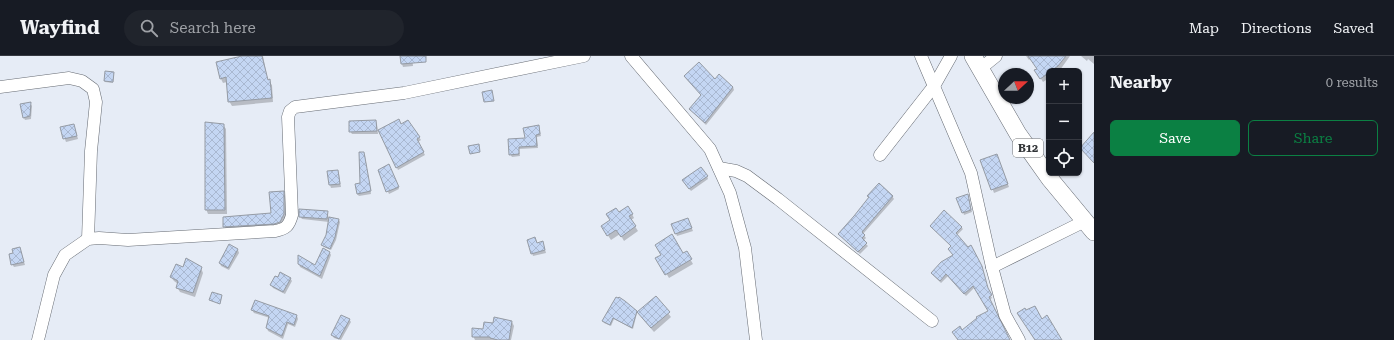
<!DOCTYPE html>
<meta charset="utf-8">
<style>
body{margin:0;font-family:"Roboto Serif",serif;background:#20242c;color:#f1f3f6}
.controls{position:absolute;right:12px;top:12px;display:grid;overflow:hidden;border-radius:6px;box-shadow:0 1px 3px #0004}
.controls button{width:36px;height:36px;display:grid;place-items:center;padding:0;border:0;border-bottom:1px solid #363941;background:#171b24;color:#f1f3f6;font:20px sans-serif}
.compass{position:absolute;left:998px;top:12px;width:36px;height:36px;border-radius:50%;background:#171b24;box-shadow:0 1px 3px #0004;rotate:68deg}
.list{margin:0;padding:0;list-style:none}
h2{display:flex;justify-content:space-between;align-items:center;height:52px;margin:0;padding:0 16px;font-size:17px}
h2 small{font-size:13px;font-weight:400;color:#9ea1a6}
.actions{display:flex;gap:8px;padding:12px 16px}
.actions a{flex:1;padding:9px 0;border:1px solid #0b8043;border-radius:6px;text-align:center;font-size:14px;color:#0b8043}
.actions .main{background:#0b8043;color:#fff}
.icon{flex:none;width:22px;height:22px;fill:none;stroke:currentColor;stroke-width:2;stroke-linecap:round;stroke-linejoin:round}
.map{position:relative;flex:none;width:1094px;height:284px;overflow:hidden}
header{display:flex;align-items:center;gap:24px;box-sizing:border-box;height:56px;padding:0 20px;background:#171b24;border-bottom:1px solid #363941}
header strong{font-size:19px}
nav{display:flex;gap:22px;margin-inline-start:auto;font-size:14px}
.search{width:280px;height:36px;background:#20242c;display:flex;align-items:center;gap:10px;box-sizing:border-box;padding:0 14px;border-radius:22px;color:#9ea1a6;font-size:15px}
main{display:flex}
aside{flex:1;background:#171b24}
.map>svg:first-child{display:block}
.shadow{fill:#0003}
.building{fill:url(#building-cross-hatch);stroke:#959ba4}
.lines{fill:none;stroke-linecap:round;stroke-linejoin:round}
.minor-casing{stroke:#666b73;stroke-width:13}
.highway-casing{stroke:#666b73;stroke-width:18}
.minor{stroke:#fff;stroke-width:12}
.highway{stroke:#fff;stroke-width:17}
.labels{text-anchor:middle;stroke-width:3;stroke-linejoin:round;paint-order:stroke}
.shield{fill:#fff;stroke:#6f7173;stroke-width:1}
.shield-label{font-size:11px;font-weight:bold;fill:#313437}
</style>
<header>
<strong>Wayfind</strong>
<div class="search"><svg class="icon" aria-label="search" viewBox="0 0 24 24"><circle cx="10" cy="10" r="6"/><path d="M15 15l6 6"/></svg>Search here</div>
<nav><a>Map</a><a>Directions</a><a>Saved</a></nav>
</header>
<main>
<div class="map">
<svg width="1094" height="284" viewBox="0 0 1094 284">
<defs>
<pattern id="building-cross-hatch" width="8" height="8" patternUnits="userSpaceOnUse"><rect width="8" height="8" fill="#c4d6f3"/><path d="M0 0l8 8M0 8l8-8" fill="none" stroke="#a9b8d1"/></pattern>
</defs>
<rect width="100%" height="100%" fill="#e6ecf6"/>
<g class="shadow">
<polygon points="246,0 263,0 268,25 272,29 273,46 232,50 229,45 227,26 223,27 221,23"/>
<polygon points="401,0 412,0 413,10 403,11 402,8"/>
<polygon points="1026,0 1070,0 1060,14 1049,15 1049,22 1043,26 1036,15 1038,13 1031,2 1029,4"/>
<polygon points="1081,0 1094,0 1094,8 1088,3 1087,5"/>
<polygon points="114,17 113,27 105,26 105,25"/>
<polygon points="685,21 715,24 733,31 734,34 706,69 690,53 702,40"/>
<polygon points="30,47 32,50 31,63 25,64 24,62"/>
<polygon points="399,64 401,69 408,66 421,84 418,86 425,99 398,114 379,74"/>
<polygon points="376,65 377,68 378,78 352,78 350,75"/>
<polygon points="223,69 226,73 227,158 208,158 206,153"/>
<polygon points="539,70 541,80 537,81 538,92 519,93 520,100 512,101 510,98"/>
<polygon points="61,72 75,72 78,83 66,86"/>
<polygon points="363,97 365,100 371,138 359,140 357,138 361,128"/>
<polygon points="998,101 1009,131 994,137 982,104"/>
<polygon points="390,112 399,133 389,138 379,115"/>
<polygon points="338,115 339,118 341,131 331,132 330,129 328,116"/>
<polygon points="707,120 708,123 691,135 685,127"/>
<polygon points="283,136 285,140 286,162 282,169 227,174 224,170 272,158"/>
<polygon points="868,140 892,140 894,143 863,178 866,182 863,185 868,190 860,198 839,178 870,142"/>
<polygon points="969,142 972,156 964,159 963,156"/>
<polygon points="327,156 329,162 339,164 340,166 336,184 331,194 324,191 322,189 327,179 329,166 302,163 300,160"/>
<polygon points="632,158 634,162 631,164 638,175 624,185 620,178 611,184 605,175"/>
<polygon points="689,166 693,175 677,180 672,168"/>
<polygon points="931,170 961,171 963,173 957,179 992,242 989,244 1009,284 959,284 962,275 989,256 975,231 966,240 948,220 941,227 933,219 932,217 954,200 952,190"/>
<polygon points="543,186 546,197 533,200 532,197 537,188"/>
<polygon points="230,189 238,194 239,197 229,214 221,210 220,207"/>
<polygon points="20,192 25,209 14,211 12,208"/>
<polygon points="686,196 693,208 669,222 657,202 683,198"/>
<polygon points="330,197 331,199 322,223 300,211 299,208 316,210"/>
<polygon points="201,212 203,217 195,241 180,236 177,231 178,228 174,225 171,221 184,213"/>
<polygon points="290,222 292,225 285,238 273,232 271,229"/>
<polygon points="616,242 637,257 633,273 614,263 611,270 604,267 603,265"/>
<polygon points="656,242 671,261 654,276 641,261"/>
<polygon points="255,245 297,260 298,263 295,271 288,268 283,283 268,275 267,272 270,262 254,257 252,254"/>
<polygon points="349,263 351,266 341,284 334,282 332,279"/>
<polygon points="512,266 514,270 511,284 475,284 473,280 493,268"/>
</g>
<g class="building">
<polygon points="242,0 262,0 268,24 270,23 272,42 228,46 226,21 220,23 216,6"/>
<polygon points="400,0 426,0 426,6 401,8"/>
<polygon points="1028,0 1066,0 1058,10 1051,15 1049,15 1049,17 1040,23 1034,14 1037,13"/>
<polygon points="699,6 715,23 719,18 733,31 705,67 689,53 701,39 684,20"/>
<polygon points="105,15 114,16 113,26 104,25"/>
<polygon points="492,34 494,45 484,46 482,36"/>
<polygon points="31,46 30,60 23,62 20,48"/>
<polygon points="399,63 401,68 408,64 420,81 417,83 424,96 396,112 378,74"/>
<polygon points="376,64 377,75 349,76 349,65"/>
<polygon points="205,66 224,68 225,154 205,154"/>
<polygon points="74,68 77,80 63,83 60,71"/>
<polygon points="539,69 540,78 536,79 537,90 519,91 519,98 509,99 508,83 525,82 523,72"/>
<polygon points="1094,76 1094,107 1080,92"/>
<polygon points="479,88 480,96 470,98 468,90"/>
<polygon points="359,96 364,96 371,135 357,138 355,128 360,127"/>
<polygon points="997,98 1008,128 991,134 980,104"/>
<polygon points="389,108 399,131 386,136 378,114"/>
<polygon points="701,111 708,120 689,133 682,124"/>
<polygon points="338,114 340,128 329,129 327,115"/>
<polygon points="879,127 893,140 862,176 865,179 862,182 867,187 858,196 838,178 854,160 869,141 867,140"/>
<polygon points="284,135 284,158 280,166 274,168 223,171 223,161 271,157 269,136"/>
<polygon points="968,138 971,154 962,157 956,142"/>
<polygon points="628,150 633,158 629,160 636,170 621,181 616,174 607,180 601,170 610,164 606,158 616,152 619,156"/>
<polygon points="299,153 328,155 327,163 299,161"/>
<polygon points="944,154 962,171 956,177 968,191 971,189 982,210 988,232 992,239 989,241 1010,284 958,284 952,276 960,270 962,274 977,262 976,261 988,255 973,230 964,238 946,218 940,225 931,217 941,206 953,199 948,193 951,190 930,170"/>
<polygon points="329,161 339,163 335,181 330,193 321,189 326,179"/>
<polygon points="688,162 692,172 675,178 671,168"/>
<polygon points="672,178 683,197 687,195 692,203 665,219 655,202 661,199 655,189"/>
<polygon points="535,181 537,187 543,185 545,194 531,198 527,184"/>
<polygon points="229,188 238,193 228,212 219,207"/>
<polygon points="20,191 24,206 11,209 9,198 13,197 12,193"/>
<polygon points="323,192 330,196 320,220 298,208 298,199 315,209"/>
<polygon points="186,202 202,211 193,237 176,232 178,225 170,221 176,208 183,211"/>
<polygon points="280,216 291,222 283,236 270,229 275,220 278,221"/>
<polygon points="212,236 222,239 220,248 209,244"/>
<polygon points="656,240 670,256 651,272 637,256"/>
<polygon points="616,241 618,242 619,241 625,245 637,255 632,272 613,262 610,269 602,265"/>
<polygon points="255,244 297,259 294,269 287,266 282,280 266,272 269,260 251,254"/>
<polygon points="1035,250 1042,263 1047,259 1062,284 1035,284 1017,257 1025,252 1026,254"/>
<polygon points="341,259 350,263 339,283 331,279"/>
<polygon points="494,261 512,265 509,284 498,284 490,282 490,281 472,281 472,272 483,273 484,266 493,267"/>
</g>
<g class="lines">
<defs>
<g id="minor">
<polyline points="631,0 710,93 730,137 745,192 756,284"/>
<polyline points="921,0 971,117 992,211 1005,259 1019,284"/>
<polyline points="980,13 996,0"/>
<polyline points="0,31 69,22 82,25 93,33 96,46 91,95 88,183"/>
<polyline points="880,99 934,30 951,0"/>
<polyline points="719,112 736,115 747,120 778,143 932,265"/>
<polyline points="992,211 1085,165"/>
<path d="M38,284l16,-65 11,-20 23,-16 11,-1 29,2 147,-9c11,-2 14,-5 17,-16l-4,-98 2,-6 5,-4 109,-14 180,-37"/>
</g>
<polyline id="highway" points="973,0 1018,78 1050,123 1094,176"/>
</defs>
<use href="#minor" class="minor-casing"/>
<use href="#highway" class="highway-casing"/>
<use href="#minor" class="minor"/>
<use href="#highway" class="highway"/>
</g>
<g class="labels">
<rect class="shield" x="1013" y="83" width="30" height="18" rx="3"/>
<g class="shield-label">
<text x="1028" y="96">B12</text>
</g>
</g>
</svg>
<div class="controls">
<button>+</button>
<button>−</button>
<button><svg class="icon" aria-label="locate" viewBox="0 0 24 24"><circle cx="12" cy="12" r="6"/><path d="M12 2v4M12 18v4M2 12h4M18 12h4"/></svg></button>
</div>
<svg class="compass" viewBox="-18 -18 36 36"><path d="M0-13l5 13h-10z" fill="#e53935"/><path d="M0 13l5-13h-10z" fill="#9ea1a6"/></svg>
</div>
<aside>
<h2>Nearby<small>0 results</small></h2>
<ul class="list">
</ul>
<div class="actions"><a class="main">Save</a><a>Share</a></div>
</aside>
</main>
